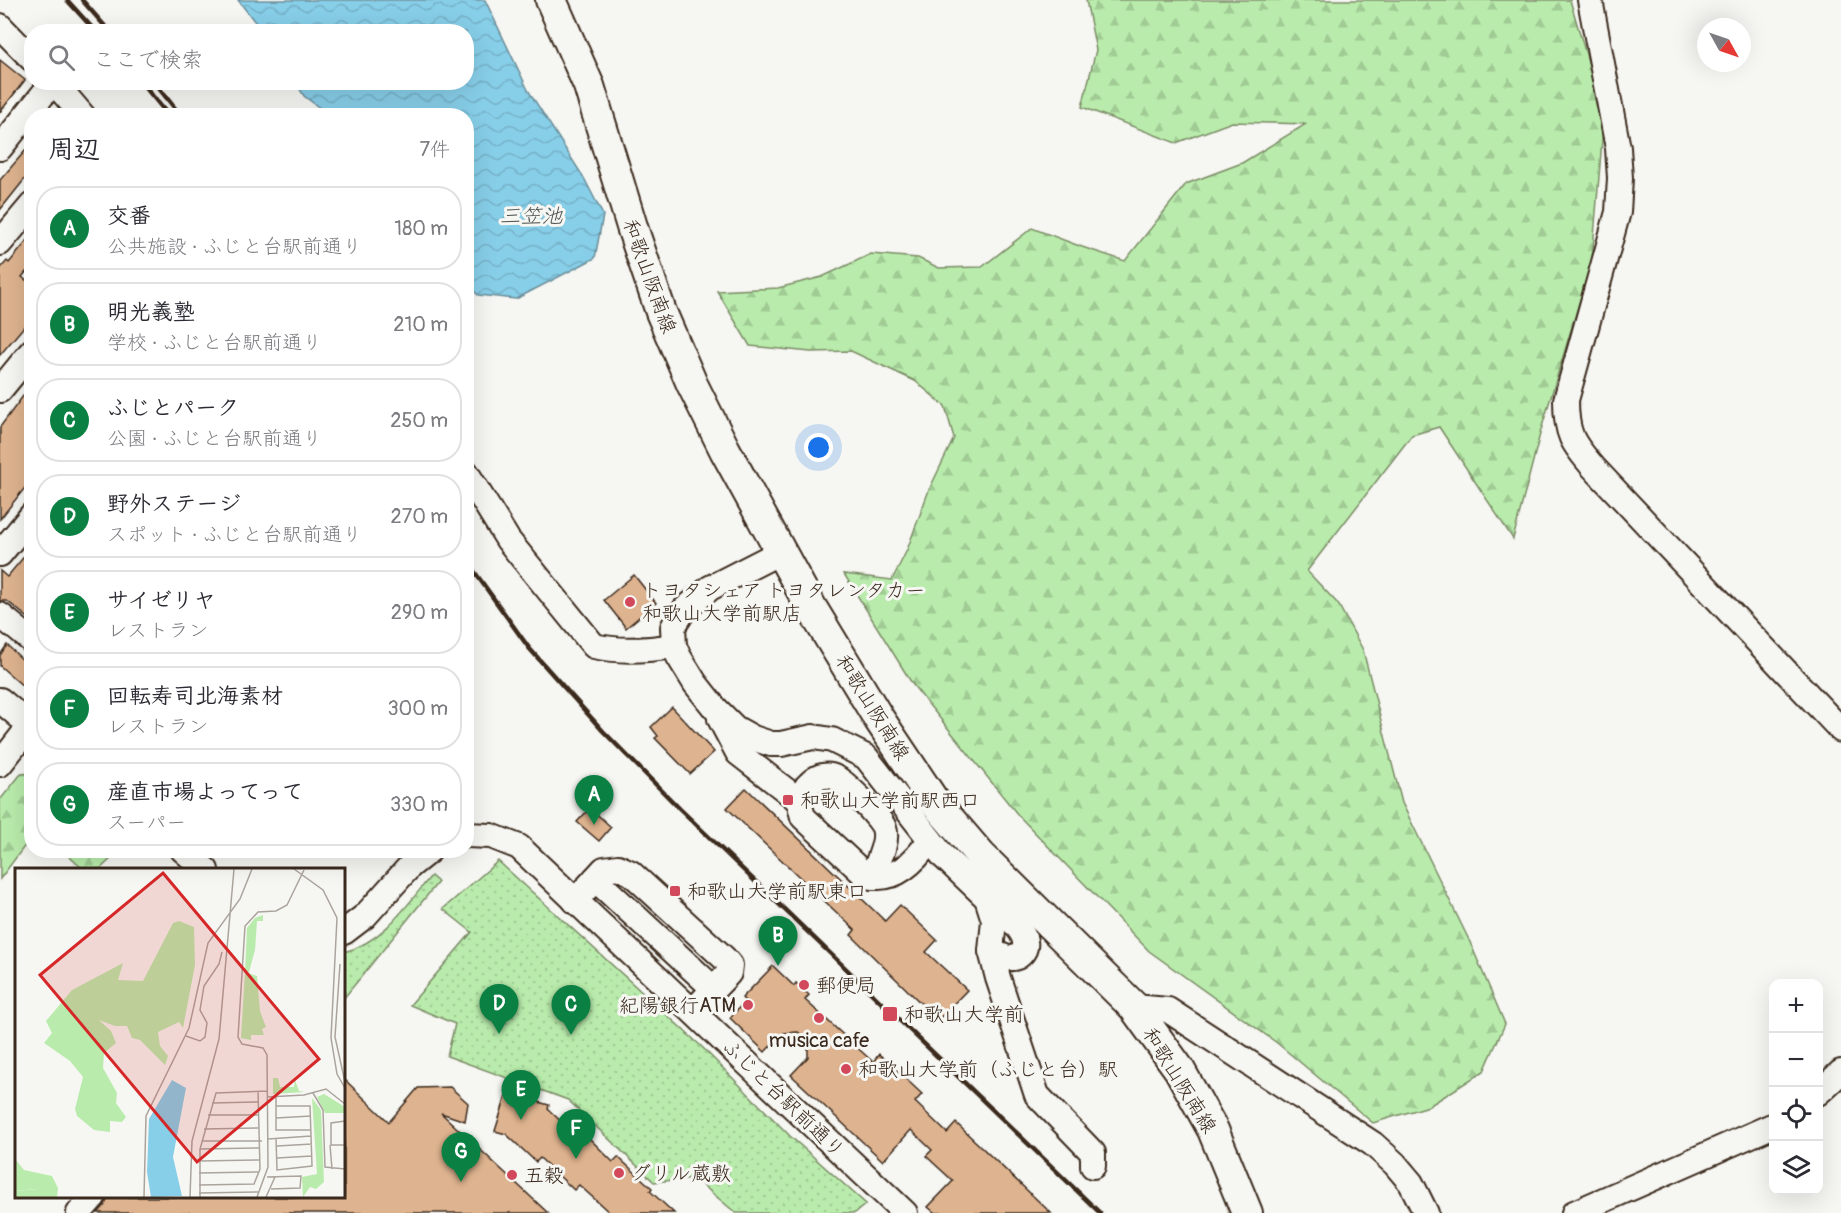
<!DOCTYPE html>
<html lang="ja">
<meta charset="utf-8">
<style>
body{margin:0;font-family:Pangolin,"Klee One",sans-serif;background:#f2f2f3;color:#2b2b33}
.controls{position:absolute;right:18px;bottom:18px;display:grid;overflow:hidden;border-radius:12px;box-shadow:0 6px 24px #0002}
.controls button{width:54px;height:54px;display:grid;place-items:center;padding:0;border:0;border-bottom:2px solid #e1e1e2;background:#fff;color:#2b2b33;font:30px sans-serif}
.compass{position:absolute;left:1697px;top:18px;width:54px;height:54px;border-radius:50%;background:#fff;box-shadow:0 6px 24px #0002;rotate:130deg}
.you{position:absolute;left:819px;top:448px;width:21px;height:21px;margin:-15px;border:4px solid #fff;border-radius:50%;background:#1a73e8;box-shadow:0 0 0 9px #1a73e833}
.badge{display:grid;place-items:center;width:39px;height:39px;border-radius:50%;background:#0b8043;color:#fff;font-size:20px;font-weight:700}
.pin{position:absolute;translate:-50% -50px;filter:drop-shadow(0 2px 3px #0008)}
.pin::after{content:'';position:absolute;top:32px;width:21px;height:18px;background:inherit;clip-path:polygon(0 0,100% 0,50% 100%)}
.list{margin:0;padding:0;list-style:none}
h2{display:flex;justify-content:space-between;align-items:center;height:78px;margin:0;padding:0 24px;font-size:26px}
h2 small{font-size:20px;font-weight:400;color:#7c7c81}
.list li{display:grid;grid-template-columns:39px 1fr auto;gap:18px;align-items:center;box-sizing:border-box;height:84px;margin:0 12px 12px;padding:0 12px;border:2px solid #e1e1e2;border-radius:24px}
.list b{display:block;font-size:22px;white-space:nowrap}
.list p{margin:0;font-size:20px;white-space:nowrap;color:#7c7c81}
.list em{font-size:20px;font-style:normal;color:#7c7c81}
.icon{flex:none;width:33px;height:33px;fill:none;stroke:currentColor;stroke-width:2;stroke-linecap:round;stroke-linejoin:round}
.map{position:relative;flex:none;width:1841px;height:1213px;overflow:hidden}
.search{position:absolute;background:#fff;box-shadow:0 6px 24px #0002;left:24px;top:24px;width:450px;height:66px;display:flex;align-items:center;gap:15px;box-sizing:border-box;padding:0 21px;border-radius:24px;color:#7c7c81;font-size:22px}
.panel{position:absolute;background:#fff;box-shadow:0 6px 24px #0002;left:24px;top:108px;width:450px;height:750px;border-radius:24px}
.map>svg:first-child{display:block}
.forest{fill:url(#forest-firs);stroke:#7a8b65;stroke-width:1.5}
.park{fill:url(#park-dots);stroke:#7a8b65;stroke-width:1.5}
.water{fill:url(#water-waves);stroke:#698c97;stroke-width:1.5}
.building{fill:#deb38f;stroke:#3b2a1e;stroke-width:1.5}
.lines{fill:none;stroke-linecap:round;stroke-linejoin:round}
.minor-casing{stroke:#3b2a1e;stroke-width:28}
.major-casing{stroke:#3b2a1e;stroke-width:34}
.minor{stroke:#f6f6f2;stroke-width:24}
.major{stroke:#f6f6f2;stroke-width:30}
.rail{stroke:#3b2a1e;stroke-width:4.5}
.poi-dot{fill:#d1495b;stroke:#f6f6f2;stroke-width:2}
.labels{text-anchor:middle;stroke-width:6;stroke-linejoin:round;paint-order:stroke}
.street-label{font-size:20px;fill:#3b2a1e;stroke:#f6f6f2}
.poi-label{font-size:20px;fill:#3b2a1e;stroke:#f6f6f2;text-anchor:start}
.water-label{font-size:21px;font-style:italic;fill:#4e5350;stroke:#f6f6f2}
.inset-road{fill:none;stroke:#aba49d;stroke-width:1.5}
.view{fill:#d62828;fill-opacity:0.15;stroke:#d62828;stroke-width:3}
.inset-edge{fill:none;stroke:#3b2a1e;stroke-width:3}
</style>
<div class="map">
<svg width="1841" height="1213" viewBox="0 0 1841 1213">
<defs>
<pattern id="forest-firs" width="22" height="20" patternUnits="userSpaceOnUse" patternTransform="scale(1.5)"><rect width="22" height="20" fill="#b9ecac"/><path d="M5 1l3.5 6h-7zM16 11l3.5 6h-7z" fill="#a0cb94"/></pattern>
<pattern id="park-dots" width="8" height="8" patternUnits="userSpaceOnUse" patternTransform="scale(1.5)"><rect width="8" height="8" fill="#b9ecac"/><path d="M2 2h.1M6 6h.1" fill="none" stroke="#a0cb94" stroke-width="1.8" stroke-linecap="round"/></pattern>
<pattern id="water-waves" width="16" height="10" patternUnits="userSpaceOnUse" patternTransform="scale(1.5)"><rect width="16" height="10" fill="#87cee8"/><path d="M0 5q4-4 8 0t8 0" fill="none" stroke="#75b1c7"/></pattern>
</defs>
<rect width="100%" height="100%" fill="#f6f6f2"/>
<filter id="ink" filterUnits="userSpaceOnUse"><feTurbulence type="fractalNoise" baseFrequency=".0167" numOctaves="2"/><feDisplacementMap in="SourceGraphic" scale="12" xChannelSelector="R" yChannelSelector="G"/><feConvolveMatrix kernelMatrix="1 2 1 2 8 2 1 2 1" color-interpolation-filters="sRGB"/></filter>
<g filter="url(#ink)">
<g class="forest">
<polygon points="1086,0 1570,0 1604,116 1592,260 1541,430 1513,539 1439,427 1412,435 1307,571 1338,604 1363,650 1402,803 1469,940 1505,1024 1484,1071 1429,1106 1373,1123 1277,1043 1149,951 1018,815 913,685 844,574 892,580 907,550 929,490 954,438 945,406 915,381 851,351 811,352 750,346 717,291 778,288 822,277 871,254 918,258 939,268 982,267 1032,228 1082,247 1125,261 1186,184 1242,163 1306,124 1232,122 1176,143 1082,107 1096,50"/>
<polygon points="31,773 31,848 26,844 0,879 0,800 21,774"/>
<polygon points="63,851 113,851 115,855 100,869 83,869"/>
</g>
<g class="park">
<polygon points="498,861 701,1046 790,1136 866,1204 855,1213 736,1213 694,1178 654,1182 568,1100 447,1056 455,1024 410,1005 472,932 443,909"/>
<path d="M431,876l7,6 -94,116v-46c39,-10 62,-46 87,-76z"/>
</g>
<polygon class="water" points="238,0 485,0 528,90 584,178 603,215 595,258 516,299 478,295 467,284 466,116 329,115 304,96 296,83 466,82 466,32 262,31"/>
<g class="building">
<polygon points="0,60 25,80 0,112"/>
<polygon points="32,143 32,170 0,210 0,180"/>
<polygon points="32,235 32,265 22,277 32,285 32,317 0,355 0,269 7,261 9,263"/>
<polygon points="23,396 32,403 32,479 0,519 0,427"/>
<polygon points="32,547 32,621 7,601 0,601 0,571 7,577"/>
<polygon points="634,575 656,603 626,628 604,600"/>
<polygon points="7,645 28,665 32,660 32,694 0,666 0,655"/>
<polygon points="672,707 714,752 690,774 655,738 658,736 651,727"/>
<polygon points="746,788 885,921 900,905 937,940 926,952 967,990 938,1020 851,935 855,930 727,808"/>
<polygon points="590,808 611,827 599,841 577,822"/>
<polygon points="773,966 794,986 796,983 809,995 805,1000 873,1062 879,1054 922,1094 915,1102 947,1133 956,1123 1051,1213 935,1213 928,1207 953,1181 926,1156 932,1150 911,1130 883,1161 791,1075 808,1057 808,1041 798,1032 783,1033 765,1052 730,1018 745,1001 742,998"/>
<polygon points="344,1079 389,1122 418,1088 450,1087 468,1103 465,1121 441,1113 548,1213 98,1213 105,1205 108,1197 344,1197"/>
<polygon points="507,1093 549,1105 548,1109 573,1133 579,1128 613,1162 618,1157 652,1188 650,1191 674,1213 610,1213 579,1185 574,1190 540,1158 536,1162 506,1134 495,1131"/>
</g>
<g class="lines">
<defs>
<g id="minor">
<path d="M1590,0l28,148 2,30 -2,34 -52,188c0,34 6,43 28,68l247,262"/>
<polyline points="0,26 32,59"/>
<polyline points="54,82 83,116"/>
<polyline points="0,148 53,82"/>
<polyline points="0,243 32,205"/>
<polyline points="0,390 32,351"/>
<path d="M466,472l42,68 86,106c25,6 54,4 80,0"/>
<polyline points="780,552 710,588 684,610 673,627 674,646 679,657 695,683 714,707 735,728 753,738 771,744 781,744 813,737 832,740 866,757 943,856 987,898 994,920 991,951 998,978 1037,1095 1093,1153 1093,1166"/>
<polyline points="0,554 32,515"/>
<polyline points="0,615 32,641"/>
<polyline points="0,700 32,727"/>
<polyline points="720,719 738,753 801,802"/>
<polyline points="0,764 30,726"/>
<polyline points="466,835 491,836 519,847 905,1213"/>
<polyline points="183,850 206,870"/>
<path d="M872,877c5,-14 17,-35 12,-49 -2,-9 -39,-46 -48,-50 -17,-9 -34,9 -36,25 0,4 2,10 3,14l61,57c29,11 51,-12 66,-34"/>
<polyline points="595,879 714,989"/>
<path d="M988,899c12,11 50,38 33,55 -9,9 -20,1 -30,-3"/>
<polyline points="575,901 604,869 618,867 631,873 724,958 730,965 729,973 693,1011"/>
<polyline points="344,932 365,916 410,866 430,850"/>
<polyline points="1134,1007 1168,1010 1373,1144 1395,1164 1411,1183 1426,1213"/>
<polyline points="1818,1093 1841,1072"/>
<polyline points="79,1213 94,1196"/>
<polyline points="1574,1213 1774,1125"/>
</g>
<polyline id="major" points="551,0 589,86 633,230 661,312 692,384 725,450 811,607 879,719 933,800 981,856 1134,1007 1179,1069 1213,1130 1247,1213"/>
</defs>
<use href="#minor" class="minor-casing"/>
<use href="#major" class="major-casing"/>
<use href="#minor" class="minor"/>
<use href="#major" class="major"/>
<g class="rail">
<polyline points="67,0 96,32"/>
<polyline points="82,0 110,32"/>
<polyline points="141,82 169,116"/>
<polyline points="154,82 181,116"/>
<polyline points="466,560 529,648 603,731 680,809 1100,1213"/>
</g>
</g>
</g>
<g class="poi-dot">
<circle cx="630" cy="602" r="6"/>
<rect x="782" y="794" width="12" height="12" rx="3"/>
<rect x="669" y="885" width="12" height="12" rx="3"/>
<circle cx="804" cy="985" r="6"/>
<circle cx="748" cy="1005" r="6"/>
<rect x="882" y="1006" width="16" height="16" rx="3"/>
<circle cx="819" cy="1018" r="6"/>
<circle cx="846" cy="1069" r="6"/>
<circle cx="619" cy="1173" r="6"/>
<circle cx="512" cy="1175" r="6"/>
</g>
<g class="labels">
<g class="street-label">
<text transform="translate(650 276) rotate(70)" y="7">和歌山阪南線</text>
<text transform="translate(873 707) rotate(58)" y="7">和歌山阪南線</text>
<text transform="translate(1180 1080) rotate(58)" y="7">和歌山阪南線</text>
<text transform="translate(784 1098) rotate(44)" y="7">ふじと台駅前通り</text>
</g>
<g class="poi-label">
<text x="642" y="597">トヨタシェア トヨタレンタカー<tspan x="642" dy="23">和歌山大学前駅店</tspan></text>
<text x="800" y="807">和歌山大学前駅西口</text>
<text x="687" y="898">和歌山大学前駅東口</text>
<text x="816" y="992">郵便局</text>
<text x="736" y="1012" text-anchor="end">紀陽銀行ATM</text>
<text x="904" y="1021">和歌山大学前</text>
<text x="819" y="1047" text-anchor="middle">musica cafe</text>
<text x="858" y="1076">和歌山大学前（ふじと台）駅</text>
<text x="631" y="1180">グリル蔵敷</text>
<text x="524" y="1182">五穀</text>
</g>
<g class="water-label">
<text x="531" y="223">三笠池</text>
</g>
</g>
<g transform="translate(15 868)">
<rect width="330" height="330" fill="#f6f6f2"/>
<path d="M23,321l8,8h-31v-6z" fill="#b9ecac"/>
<path d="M248,47v6h-6l-2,29 -6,22 -4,-1 2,-43 8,-10zM164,53l15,6 1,38 -12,63 -4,-6 -21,10 2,14 8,10 -3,9 -25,-25 -8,-2 -5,-12h-12l-16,-6 12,11 5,12 -12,10 -1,15 14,25 -1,10 10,14 -4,5 -12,-1v11l-16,-2 -17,-14 -2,-7 8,-32 -13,-16 -26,-18 8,-10 -6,-12 26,-31 51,-27 -5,17 25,1 30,-58zM258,210h5l2,9h14l1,-7 4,11 5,1 -31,2zM0,291l9,11 28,6 6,12 -1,9h-11l-10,-8 -21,2z" fill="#b9ecac"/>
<path d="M230,104l12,4 3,35 6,16 -4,2 2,6h-13v5l-10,-2zM309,226l21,13v6h-20l-8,-16zM297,230l9,12 3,72 -8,7 -6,-2 -7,10 -1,-20 15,-3z" fill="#b9ecac"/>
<path d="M157,212l14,8 -13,69 9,39 -31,1 -4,-25 2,-53z" fill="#87cee8"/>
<path class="inset-road" d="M279,1l29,21 14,28 -6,120 6,36 8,14M325,96l-5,73 10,45M171,168l14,5 5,-4 2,-14 -7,-13 4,-24 15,-22 3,-12M298,225l10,17 2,57 20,2M252,229l37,-2 22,-6 19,15M261,229v33h35M197,235l47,-1M261,238h34l2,60 -35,4 -1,-32M193,247h51M261,250l35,-2M330,253l-14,2v22h14M189,261l55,-1M253,271l43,-3M187,273h60M315,277l2,24M262,278l35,-2M185,281l59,-1M262,290l35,-2M184,293l61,-1M184,305l59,-1M252,309l34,-1 -1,12 -29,1M184,317l55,-1 6,-15 -2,-78M184,325l60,-1M129,329l2,-81 43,-88 19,-85 32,-44 12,-30M175,329l2,-56 27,-102 15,-170M185,329v-48l16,-56 52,-2M242,329l11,-30 -1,-112 -4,-7 -21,-4 -4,-7 7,-111 13,-14 18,-1 11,-6 17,-35M251,329l9,-20"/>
<path class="view" d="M148,5l156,186 -122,103 -157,-187z"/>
<rect width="330" height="330" class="inset-edge"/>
</g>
</svg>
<div class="controls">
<button>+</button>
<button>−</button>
<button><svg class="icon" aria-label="locate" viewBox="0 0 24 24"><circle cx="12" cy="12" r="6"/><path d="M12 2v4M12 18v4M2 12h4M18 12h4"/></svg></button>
<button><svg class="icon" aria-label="layers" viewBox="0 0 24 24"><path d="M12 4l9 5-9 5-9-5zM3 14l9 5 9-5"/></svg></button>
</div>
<svg class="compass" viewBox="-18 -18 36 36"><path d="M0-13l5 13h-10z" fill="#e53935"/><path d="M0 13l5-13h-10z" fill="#7c7c81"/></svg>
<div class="you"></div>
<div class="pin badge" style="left:594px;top:825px">A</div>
<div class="pin badge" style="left:778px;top:966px">B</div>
<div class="pin badge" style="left:571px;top:1035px">C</div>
<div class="pin badge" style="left:499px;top:1034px">D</div>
<div class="pin badge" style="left:521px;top:1120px">E</div>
<div class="pin badge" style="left:576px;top:1159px">F</div>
<div class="pin badge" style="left:461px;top:1182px">G</div>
<div class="search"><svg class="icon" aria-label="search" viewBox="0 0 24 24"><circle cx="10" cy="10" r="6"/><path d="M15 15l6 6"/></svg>ここで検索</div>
<section class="panel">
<h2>周辺<small>7件</small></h2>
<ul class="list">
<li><span class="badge">A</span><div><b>交番</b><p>公共施設 · ふじと台駅前通り</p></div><em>180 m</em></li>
<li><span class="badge">B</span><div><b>明光義塾</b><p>学校 · ふじと台駅前通り</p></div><em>210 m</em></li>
<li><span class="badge">C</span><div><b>ふじとパーク</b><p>公園 · ふじと台駅前通り</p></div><em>250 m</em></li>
<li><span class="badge">D</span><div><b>野外ステージ</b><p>スポット · ふじと台駅前通り</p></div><em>270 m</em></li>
<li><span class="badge">E</span><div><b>サイゼリヤ</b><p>レストラン</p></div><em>290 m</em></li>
<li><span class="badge">F</span><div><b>回転寿司北海素材</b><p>レストラン</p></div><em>300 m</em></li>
<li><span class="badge">G</span><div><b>産直市場よってって</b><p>スーパー</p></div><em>330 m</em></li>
</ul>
</section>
</div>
